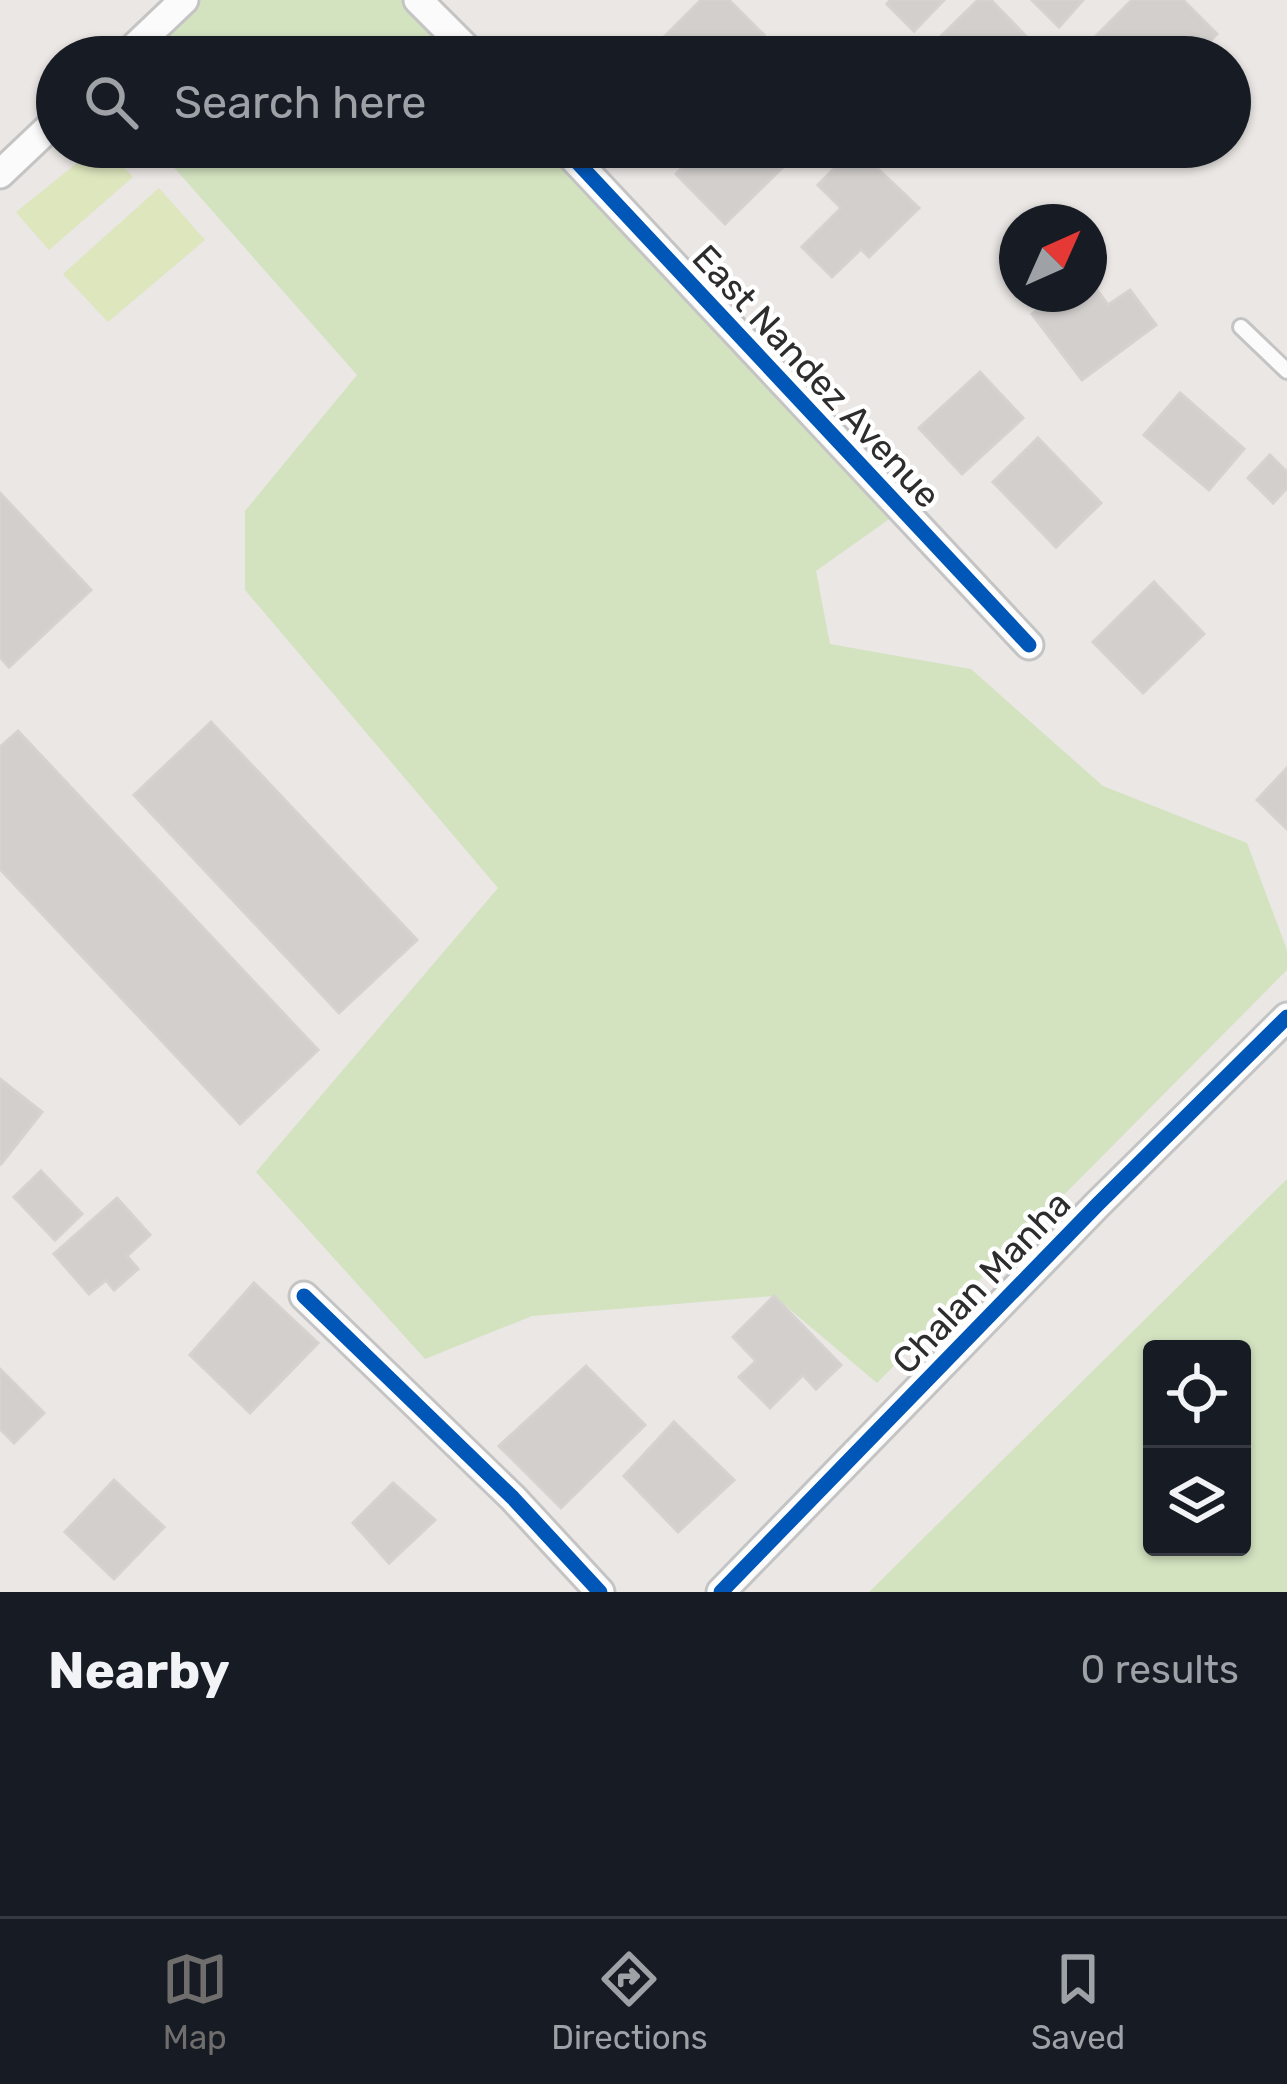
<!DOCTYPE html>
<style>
body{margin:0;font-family:Rubik,sans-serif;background:#242831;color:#f1f3f6}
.controls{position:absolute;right:36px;bottom:36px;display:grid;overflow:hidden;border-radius:12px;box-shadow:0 3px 9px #0004}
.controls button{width:108px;height:108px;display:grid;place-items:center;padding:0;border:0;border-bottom:3px solid #363941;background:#171b24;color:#f1f3f6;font:60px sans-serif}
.compass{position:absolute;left:999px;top:204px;width:108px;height:108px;border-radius:50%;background:#171b24;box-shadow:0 3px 9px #0004;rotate:45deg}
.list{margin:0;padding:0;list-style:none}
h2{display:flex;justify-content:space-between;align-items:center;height:156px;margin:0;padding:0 48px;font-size:51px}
h2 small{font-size:39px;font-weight:400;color:#9ea1a6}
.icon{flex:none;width:66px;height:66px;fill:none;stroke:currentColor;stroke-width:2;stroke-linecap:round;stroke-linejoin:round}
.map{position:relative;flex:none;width:1287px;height:1592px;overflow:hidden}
.search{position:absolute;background:#171b24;box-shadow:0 3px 9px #0004;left:36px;right:36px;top:36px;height:132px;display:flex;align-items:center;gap:30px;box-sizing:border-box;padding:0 42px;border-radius:66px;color:#9ea1a6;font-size:45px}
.sheet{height:324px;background:#171b24}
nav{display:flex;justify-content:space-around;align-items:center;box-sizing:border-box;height:168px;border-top:3px solid #363941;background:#171b24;font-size:33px;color:#9ea1a6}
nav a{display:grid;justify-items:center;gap:6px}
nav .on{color:#6f6e6d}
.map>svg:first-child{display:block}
.green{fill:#d3e3c0;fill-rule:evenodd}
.pitch{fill:#dee6be}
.building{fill:#d2cfcd;stroke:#d5d2d0;stroke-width:3}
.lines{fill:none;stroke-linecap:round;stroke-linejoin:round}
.lane-casing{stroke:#c5c4c4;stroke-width:20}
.street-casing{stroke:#c5c4c4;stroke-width:33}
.lane{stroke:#fcfbfb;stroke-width:14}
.street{stroke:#fcfbfb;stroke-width:27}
.cycleway-casing{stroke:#fff;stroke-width:22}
.cycleway{stroke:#0057b8;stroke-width:15}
.labels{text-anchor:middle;stroke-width:9;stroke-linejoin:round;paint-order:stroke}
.street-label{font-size:36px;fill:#2d2d2d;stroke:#fff}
</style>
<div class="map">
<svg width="1287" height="1592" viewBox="0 0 1287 1592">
<rect width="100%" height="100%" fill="#eae7e4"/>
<g class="green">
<polygon points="184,0 412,0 467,57 124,57"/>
<polygon points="156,147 553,147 902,510 816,571 830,644 971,669 1103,786 1247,843 1287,950 1287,970 877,1383 774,1296 532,1316 425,1359 256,1172 498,888 245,590 245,511 357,375"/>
<path d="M1287,1179v413h-418zM1242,1349v198h-90v-198z"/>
</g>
<g class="pitch">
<polygon points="97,147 105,147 133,177 49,250 16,212"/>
<polygon points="159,188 205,240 108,322 63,274"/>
</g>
<g class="building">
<polygon points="701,0 729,0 764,35 741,57 675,57 660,41"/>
<polygon points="890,0 944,0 914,31 887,4"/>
<polygon points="978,0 991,0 1044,55 1042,57 955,57 938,39"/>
<polygon points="1032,0 1083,0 1059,27"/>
<polygon points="1132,0 1183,0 1217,34 1194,57 1093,57 1084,48"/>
<polygon points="703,147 769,147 786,164 725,224 676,174"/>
<polygon points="855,147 919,208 869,257 861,249 832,277 802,247 841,208 818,185"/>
<polygon points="1089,279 1108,305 1130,290 1156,325 1082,380 1032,314 1059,294 1089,294"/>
<polygon points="980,372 1023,418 962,474 919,428"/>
<polygon points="1180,393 1244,449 1209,490 1144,435"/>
<polygon points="1038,438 1101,503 1056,547 993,482"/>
<polygon points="1270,455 1287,472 1287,488 1273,503 1248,478"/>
<polygon points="0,493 91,590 9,667 0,657"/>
<polygon points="1154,582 1204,634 1143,693 1093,642"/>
<polygon points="211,722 417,940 339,1013 134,795"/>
<polygon points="18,731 318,1050 240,1124 0,869 0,747"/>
<polygon points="1287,768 1287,829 1257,800"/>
<polygon points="0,1079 42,1112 1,1164 0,1163"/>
<polygon points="41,1171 82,1214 55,1240 14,1197"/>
<polygon points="117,1198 150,1235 127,1256 138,1269 114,1290 106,1280 89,1294 54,1254"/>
<polygon points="254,1283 318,1343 250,1413 190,1355"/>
<polygon points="774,1296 841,1365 816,1389 803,1375 770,1408 739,1377 756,1361 733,1337"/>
<polygon points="586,1366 645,1425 561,1508 499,1446"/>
<polygon points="0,1369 44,1413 14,1443 0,1429"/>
<polygon points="674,1422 734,1480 678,1532 624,1476"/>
<polygon points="114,1480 164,1527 114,1579 65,1532"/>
<polygon points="393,1483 435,1520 389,1563 353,1523"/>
</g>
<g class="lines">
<defs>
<polyline id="lane" points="1241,327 1287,371"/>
<g id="street">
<polyline points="418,0 475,57"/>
<polyline points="124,57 184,0"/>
<polyline points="563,147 1029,645"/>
<polyline points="0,174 57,120"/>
<polyline points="304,1296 513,1498 600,1592"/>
<polyline points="721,1592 1098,1204 1287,1017"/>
</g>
</defs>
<use href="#lane" class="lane-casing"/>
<use href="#street" class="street-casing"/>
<use href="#lane" class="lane"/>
<use href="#street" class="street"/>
<defs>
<g id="cycleway">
<polyline points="563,147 1029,645"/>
<polyline points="304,1296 513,1498 600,1592"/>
<polyline points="721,1592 1098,1204 1287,1017"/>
</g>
</defs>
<use href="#cycleway" class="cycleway-casing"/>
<use href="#cycleway" class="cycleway"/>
</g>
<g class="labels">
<g class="street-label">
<text transform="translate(817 376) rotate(47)" y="13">East Nandez Avenue</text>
<text transform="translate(981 1282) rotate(-46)" y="13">Chalan Manha</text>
</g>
</g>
</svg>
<div class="controls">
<button><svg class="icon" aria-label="locate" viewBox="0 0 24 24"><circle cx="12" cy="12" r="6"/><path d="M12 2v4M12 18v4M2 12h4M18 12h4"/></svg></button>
<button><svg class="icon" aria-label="layers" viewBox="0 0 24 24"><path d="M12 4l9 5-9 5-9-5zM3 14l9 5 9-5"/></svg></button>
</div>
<svg class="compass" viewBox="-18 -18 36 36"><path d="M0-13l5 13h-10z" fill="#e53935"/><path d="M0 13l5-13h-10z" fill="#9ea1a6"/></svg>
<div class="search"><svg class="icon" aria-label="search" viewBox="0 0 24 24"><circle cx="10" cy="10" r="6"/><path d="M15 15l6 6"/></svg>Search here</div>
</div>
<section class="sheet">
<h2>Nearby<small>0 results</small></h2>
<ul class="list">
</ul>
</section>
<nav>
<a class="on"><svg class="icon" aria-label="map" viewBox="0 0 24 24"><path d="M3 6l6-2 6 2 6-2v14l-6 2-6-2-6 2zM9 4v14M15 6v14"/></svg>Map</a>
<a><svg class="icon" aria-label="directions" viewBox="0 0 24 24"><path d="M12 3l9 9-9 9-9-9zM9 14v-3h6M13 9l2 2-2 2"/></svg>Directions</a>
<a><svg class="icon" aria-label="saved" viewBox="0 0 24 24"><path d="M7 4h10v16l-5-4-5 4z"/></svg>Saved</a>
</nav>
